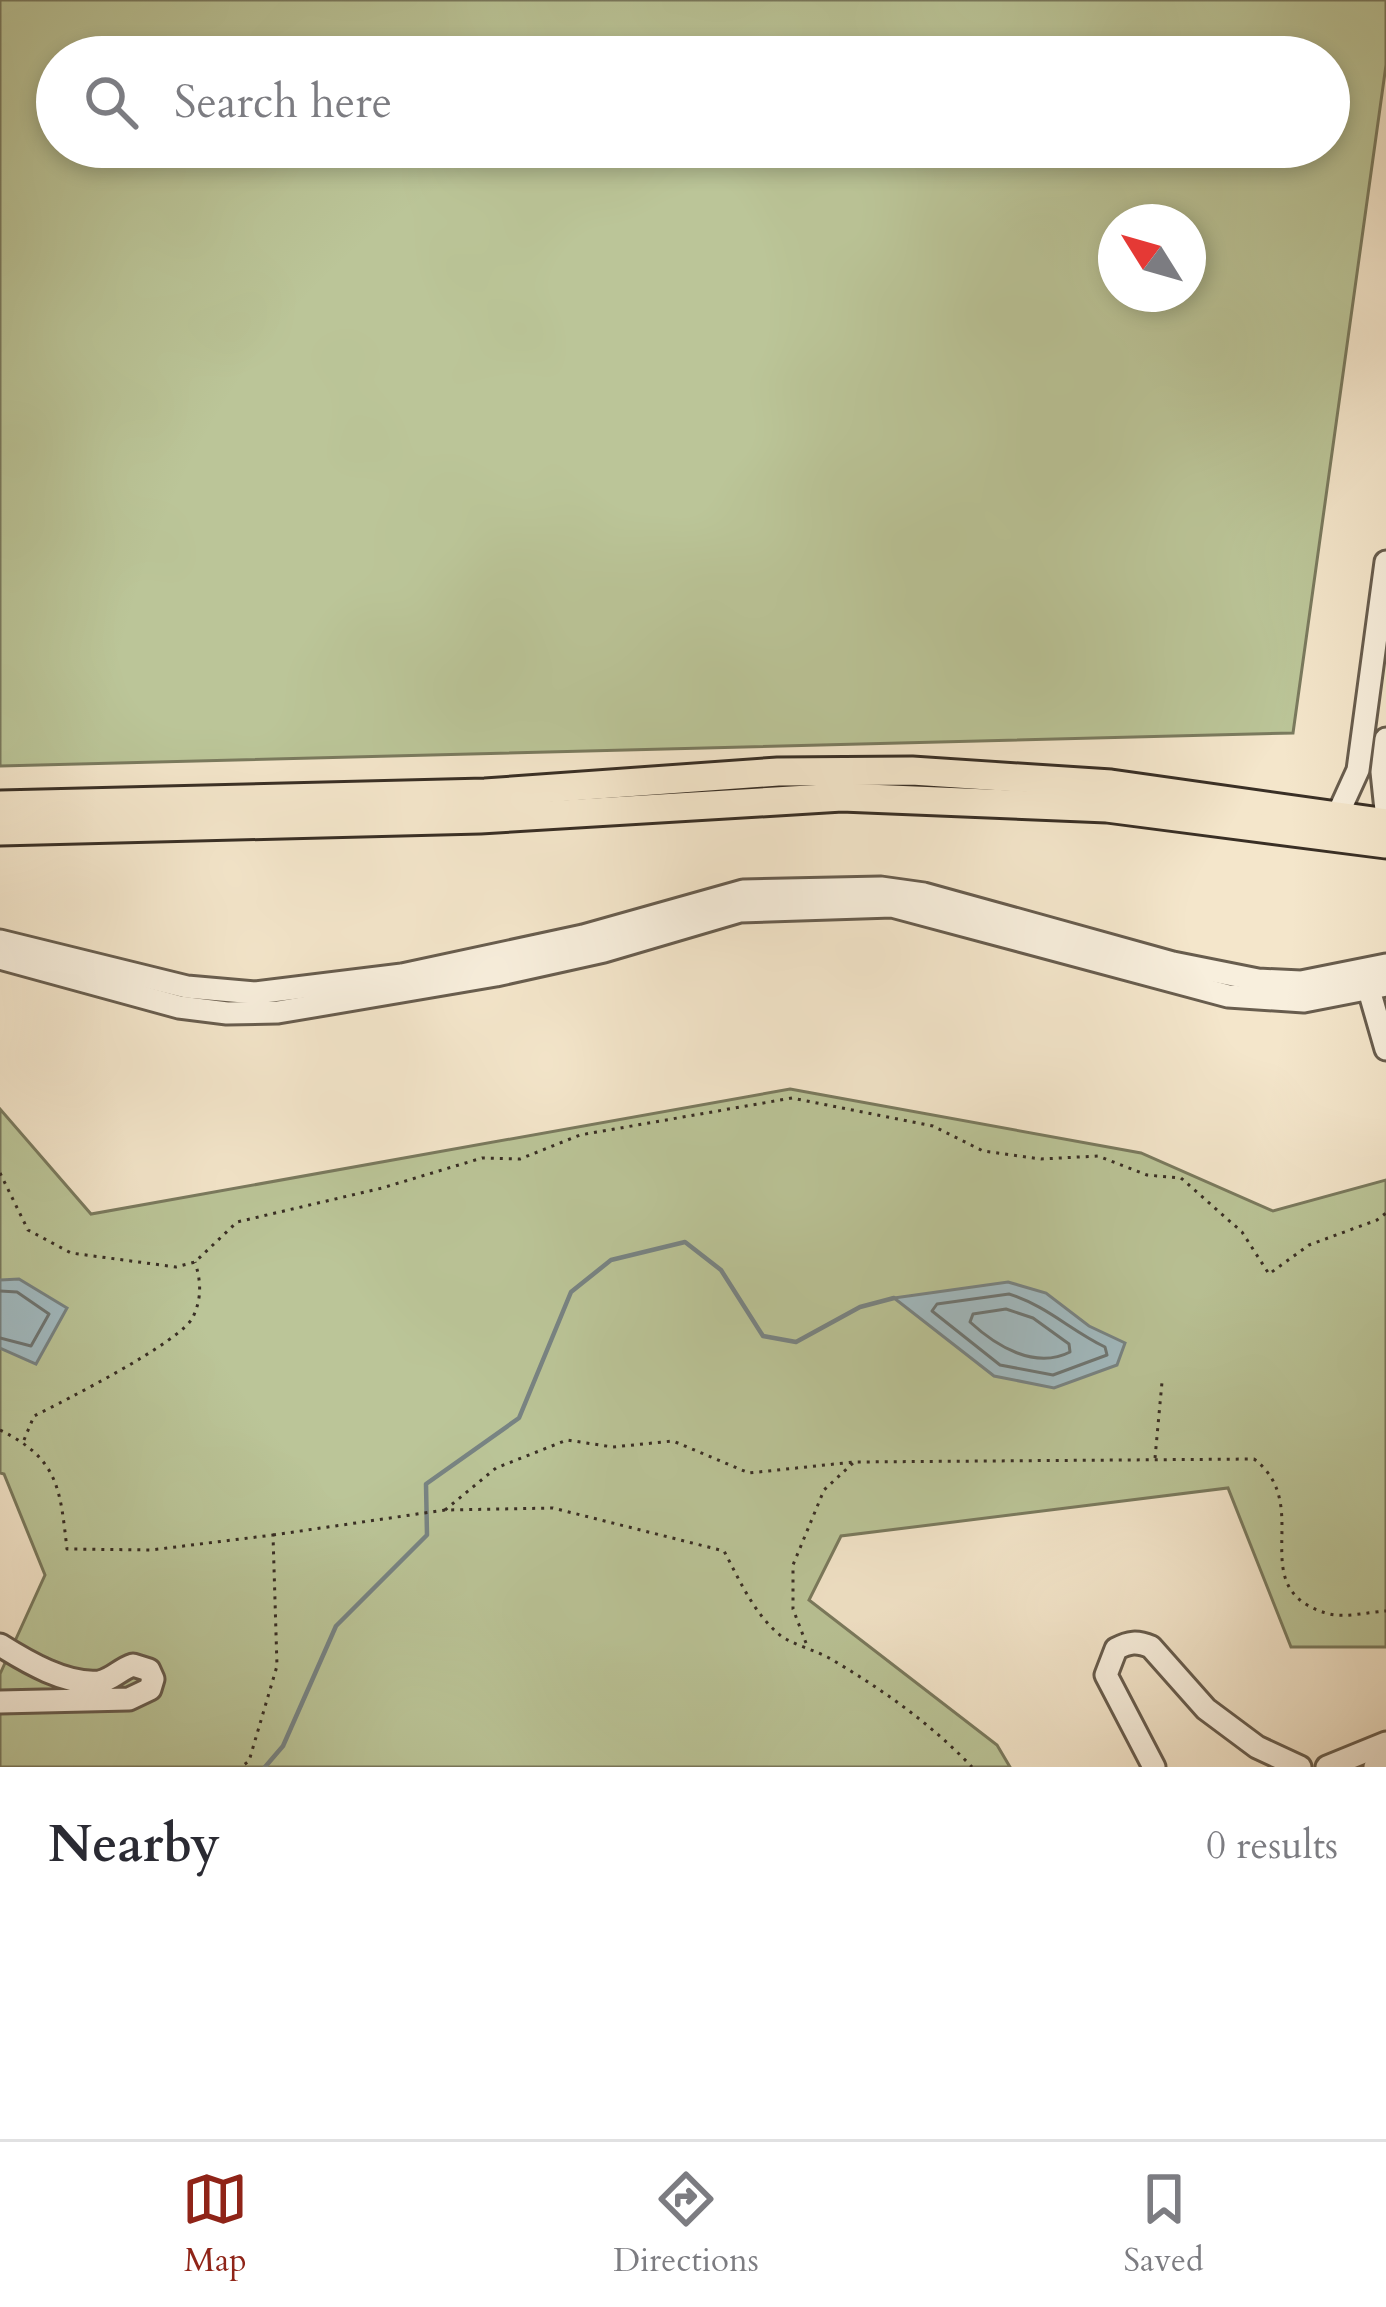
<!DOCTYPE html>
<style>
body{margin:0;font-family:Cardo,serif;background:#f2f2f3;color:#2b2b33}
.compass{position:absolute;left:1098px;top:204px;width:108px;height:108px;border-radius:50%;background:#fff;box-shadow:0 6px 18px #0003;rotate:307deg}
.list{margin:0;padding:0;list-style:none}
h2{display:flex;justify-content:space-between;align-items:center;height:156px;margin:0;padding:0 48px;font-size:51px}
h2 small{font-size:39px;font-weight:400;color:#7c7c81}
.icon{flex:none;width:66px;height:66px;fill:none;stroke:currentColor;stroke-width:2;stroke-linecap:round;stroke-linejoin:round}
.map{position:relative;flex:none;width:1386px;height:1767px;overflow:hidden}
.search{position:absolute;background:#fff;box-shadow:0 6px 18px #0003;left:36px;right:36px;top:36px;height:132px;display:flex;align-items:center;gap:30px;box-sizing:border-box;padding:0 42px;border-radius:66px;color:#7c7c81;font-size:45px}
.sheet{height:372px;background:#fff}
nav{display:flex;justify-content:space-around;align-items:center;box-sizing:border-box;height:168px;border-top:3px solid #e1e1e2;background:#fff;font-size:33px;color:#7c7c81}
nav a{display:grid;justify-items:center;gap:6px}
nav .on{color:#8f2418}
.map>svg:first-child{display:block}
.green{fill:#bbc598;stroke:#7a7a5e;stroke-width:3;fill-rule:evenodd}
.water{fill:#a2bcc3;stroke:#788484;stroke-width:3}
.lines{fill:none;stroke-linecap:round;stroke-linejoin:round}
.shore{stroke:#6e7674;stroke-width:3}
.stream{stroke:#788484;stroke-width:4.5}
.minor-casing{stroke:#685d4e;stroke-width:27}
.major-casing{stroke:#392f25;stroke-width:33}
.path{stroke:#392f25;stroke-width:3;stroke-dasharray:3 6;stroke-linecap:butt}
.minor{stroke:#f8efdd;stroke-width:21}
.major{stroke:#f4e6cb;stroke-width:27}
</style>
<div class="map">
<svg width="1386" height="1767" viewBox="0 0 1386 1767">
<rect width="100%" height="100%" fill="#f4e6cb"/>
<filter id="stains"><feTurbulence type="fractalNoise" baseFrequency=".00167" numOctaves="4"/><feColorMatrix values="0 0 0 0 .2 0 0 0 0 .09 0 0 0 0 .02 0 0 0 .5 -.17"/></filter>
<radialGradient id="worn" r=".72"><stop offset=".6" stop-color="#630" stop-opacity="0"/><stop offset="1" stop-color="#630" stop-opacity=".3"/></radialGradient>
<g class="green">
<path d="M0,0h1386v65l-93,668 -1293,33zM57,57h1272v90h-1272zM1116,222h72v72h-72z"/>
<polygon points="790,1089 1141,1153 1273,1211 1386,1180 1386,1647 1291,1647 1228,1488 841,1536 809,1600 997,1745 1010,1767 0,1767 0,1674 45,1575 4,1474 0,1473 0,1109 91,1214"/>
</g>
<g class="water">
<polygon points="19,1279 67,1308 36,1364 0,1348 0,1280"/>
<polygon points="1008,1282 1046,1293 1089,1326 1125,1343 1117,1365 1054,1388 994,1376 894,1298"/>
</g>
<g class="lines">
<g class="shore">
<polyline points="0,1291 17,1292 49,1314 31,1346 0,1338"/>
<path d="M1009,1294c38,12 61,36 96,53l2,8 -54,20 -53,-10 -68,-54 5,-7z"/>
<path d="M1006,1309l27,9 36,26 1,8c-35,18 -74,-6 -100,-30l3,-8z"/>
</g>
<polyline class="stream" points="265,1767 283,1746 336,1626 427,1535 426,1484 519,1418 571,1292 611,1260 685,1242 721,1270 763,1336 796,1342 860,1307 894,1298"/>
<defs>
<g id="minor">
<polyline points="1386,739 1382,772 1386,810"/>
<polyline points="1337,816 1358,770 1386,562"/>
<polyline points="0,941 187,987 255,993 402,975 583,936 743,891 881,888 924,894 1173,963 1258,980 1301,982 1386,965"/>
<polyline points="0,958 179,1007 227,1013 278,1012 496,975 604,951 740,911 892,906 1228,996 1304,1001 1386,985"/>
<polyline points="1369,990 1386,1049"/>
<path d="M0,1645c27,17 66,40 99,37 13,-2 21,-13 34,-17l16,5 4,9 -3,10 -21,10 -129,3"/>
<path d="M1154,1767l-48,-92 10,-26c13,-7 21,-8 35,-2l55,62 51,38 43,20"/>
<polyline points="1327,1767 1386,1743"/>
<polyline points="1375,1767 1386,1763"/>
</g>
<g id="major">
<polyline points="0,805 485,793 778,772 912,771 1111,784 1386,823"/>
<polyline points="0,831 480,819 842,797 1107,808 1386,844"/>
</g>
</defs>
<use href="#minor" class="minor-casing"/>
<use href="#major" class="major-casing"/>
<g class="path">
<polyline points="0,1173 28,1230 71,1253 176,1267 195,1262 237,1222 382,1188 482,1158 520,1159 580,1135 792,1098 933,1126 983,1151 1041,1159 1098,1156 1147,1175 1181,1178 1242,1232 1269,1274 1309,1245 1377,1220 1386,1213"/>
<path d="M0,1430c59,29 60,59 67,119l84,1 122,-15 4,131 -28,95 -8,6"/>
<path d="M24,1440l10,-24c30,-15 147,-74 159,-99 9,-19 8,-36 2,-55"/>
<polyline points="1155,1458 1162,1382"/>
<path d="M445,1510l51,-42 71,-28 46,7 60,-6 76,32 105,-11 400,-3c63,48 -14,130 75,155 16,4 40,-2 57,-3"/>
<path d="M273,1535l172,-25 108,-2 171,43c16,30 30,63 57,85 11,8 36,15 50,23 52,31 99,64 141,108"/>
<polyline points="806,1643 793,1609 793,1565 824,1490 853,1463"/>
</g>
<use href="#minor" class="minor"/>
<use href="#major" class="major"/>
</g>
<rect width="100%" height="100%" filter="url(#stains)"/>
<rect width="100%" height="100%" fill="url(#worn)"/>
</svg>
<svg class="compass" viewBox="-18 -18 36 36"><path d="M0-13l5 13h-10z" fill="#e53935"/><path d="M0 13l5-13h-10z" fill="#7c7c81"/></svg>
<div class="search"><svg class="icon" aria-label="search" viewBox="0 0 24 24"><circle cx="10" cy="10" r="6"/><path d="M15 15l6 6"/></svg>Search here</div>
</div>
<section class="sheet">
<h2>Nearby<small>0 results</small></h2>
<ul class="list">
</ul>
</section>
<nav>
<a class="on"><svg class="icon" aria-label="map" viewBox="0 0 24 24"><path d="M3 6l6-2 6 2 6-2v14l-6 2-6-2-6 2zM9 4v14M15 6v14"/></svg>Map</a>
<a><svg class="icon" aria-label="directions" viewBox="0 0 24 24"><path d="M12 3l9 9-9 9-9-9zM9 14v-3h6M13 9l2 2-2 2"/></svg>Directions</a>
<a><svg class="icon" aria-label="saved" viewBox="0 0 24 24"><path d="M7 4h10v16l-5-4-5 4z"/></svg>Saved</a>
</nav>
